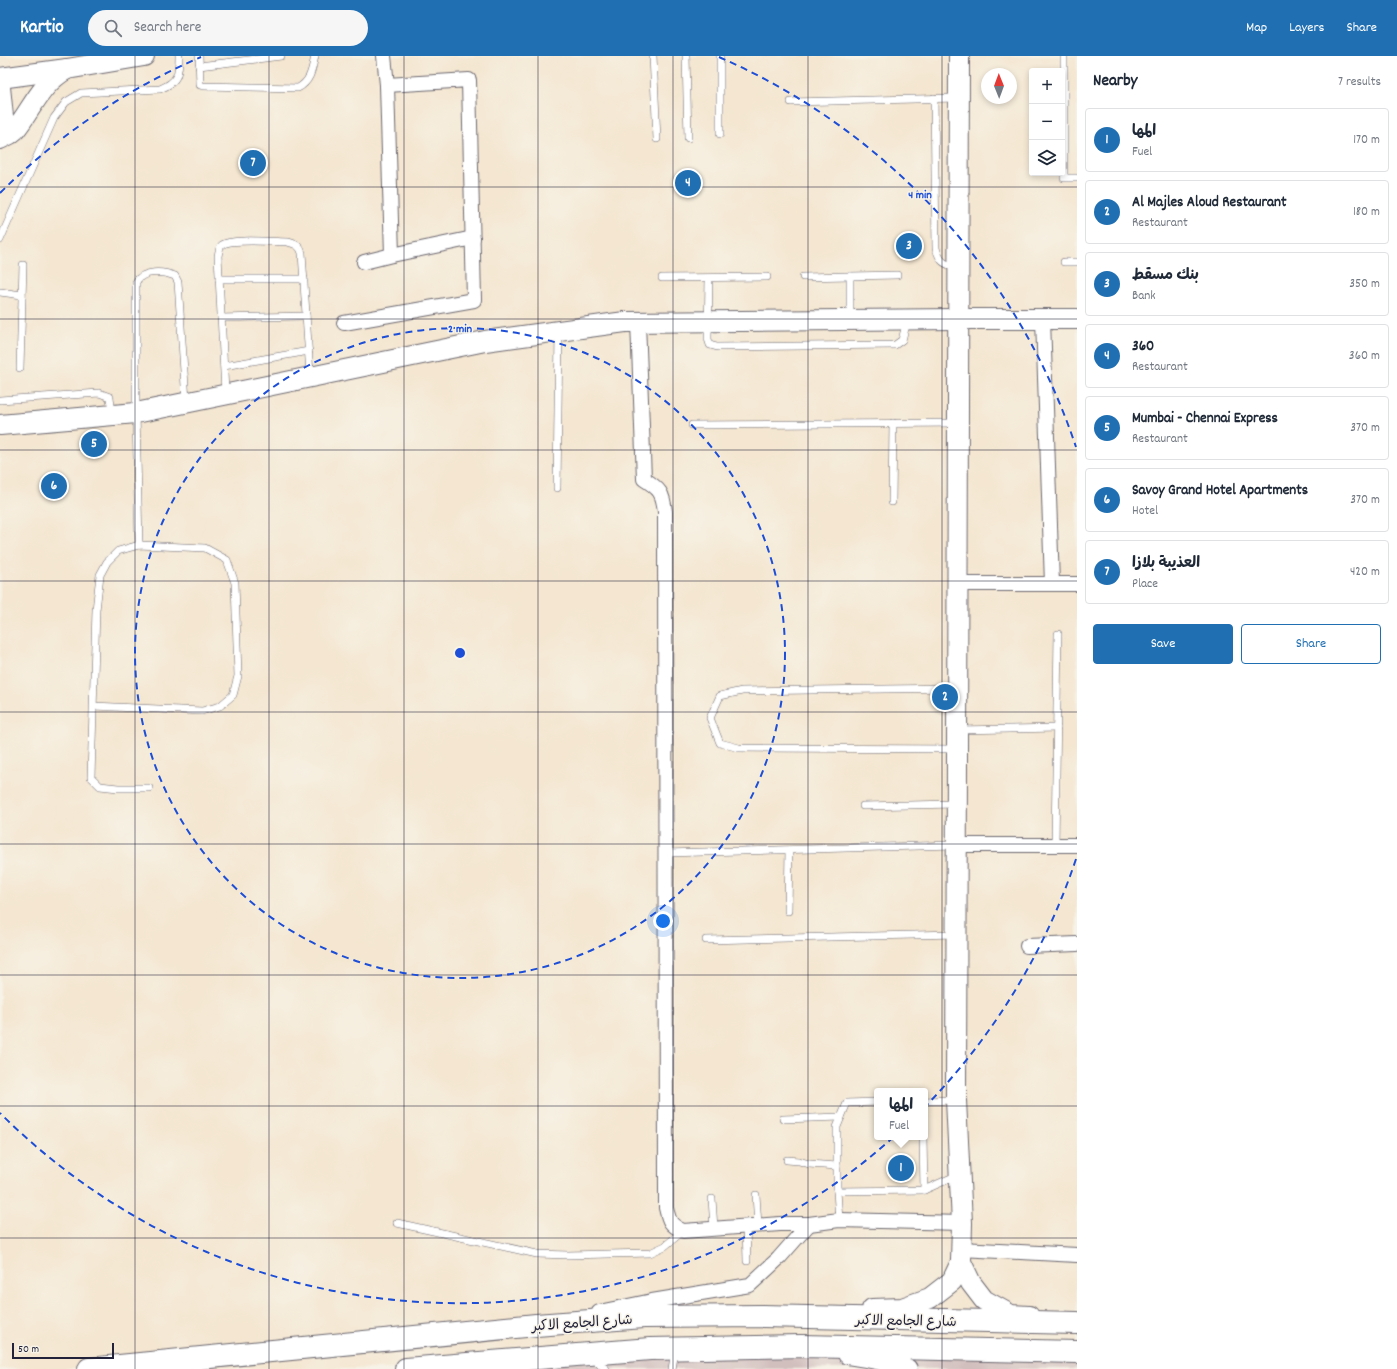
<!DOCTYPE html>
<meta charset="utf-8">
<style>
body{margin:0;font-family:Dekko,"Playpen Sans Arabic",sans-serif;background:#f6f6f7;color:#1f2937}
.controls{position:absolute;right:12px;top:12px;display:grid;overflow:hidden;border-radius:4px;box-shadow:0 2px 6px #0003}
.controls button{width:36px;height:36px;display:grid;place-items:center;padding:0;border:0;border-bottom:1px solid #e0e1e3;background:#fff;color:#1f2937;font:20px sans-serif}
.compass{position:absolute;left:981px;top:12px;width:36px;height:36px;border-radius:50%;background:#fff;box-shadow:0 2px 6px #0003;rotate:359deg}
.scale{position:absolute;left:12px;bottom:10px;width:102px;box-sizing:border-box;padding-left:4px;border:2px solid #22223b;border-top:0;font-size:11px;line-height:14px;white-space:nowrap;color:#22223b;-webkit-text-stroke:3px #f7f3e8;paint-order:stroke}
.you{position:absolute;left:663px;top:865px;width:14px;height:14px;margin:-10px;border:3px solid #fff;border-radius:50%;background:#1a73e8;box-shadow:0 0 0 6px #1a73e833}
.badge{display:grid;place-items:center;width:26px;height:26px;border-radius:50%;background:#1f6fb2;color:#fff;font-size:13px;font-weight:700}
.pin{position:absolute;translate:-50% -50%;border:2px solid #fff;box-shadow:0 1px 4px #0006}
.popup{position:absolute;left:874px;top:1032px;width:54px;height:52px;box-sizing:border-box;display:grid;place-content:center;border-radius:4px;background:#fff;filter:drop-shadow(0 1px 3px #0005);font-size:13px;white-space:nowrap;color:#747a83}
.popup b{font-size:15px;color:#1f2937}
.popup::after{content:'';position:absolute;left:50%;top:100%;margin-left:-8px;border:8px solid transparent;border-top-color:#fff}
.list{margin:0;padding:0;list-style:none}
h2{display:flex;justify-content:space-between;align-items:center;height:52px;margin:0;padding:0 16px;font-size:17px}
h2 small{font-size:13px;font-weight:400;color:#747a83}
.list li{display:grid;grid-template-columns:26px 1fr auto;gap:12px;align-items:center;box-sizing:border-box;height:64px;margin:0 8px 8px;padding:0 8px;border:1px solid #e0e1e3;border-radius:4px}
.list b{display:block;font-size:15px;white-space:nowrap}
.list p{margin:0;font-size:13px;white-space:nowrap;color:#747a83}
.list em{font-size:13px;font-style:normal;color:#747a83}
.actions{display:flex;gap:8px;padding:12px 16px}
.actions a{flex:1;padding:9px 0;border:1px solid #1f6fb2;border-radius:4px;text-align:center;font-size:14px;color:#1f6fb2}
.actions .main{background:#1f6fb2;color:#fff}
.icon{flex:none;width:22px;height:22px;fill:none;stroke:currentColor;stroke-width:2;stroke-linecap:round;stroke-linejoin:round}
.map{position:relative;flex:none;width:1077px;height:1313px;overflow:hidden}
header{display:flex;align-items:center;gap:24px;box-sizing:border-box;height:56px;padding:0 20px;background:#1f6fb2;color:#fff}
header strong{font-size:19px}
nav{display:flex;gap:22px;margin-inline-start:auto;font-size:14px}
.search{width:280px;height:36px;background:#f6f6f7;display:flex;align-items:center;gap:10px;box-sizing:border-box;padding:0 14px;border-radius:22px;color:#747a83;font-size:15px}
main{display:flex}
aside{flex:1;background:#fff}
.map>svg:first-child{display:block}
.industrial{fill:#d1bfbe}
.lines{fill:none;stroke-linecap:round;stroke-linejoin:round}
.lane-casing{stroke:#6c676f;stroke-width:8}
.street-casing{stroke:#6c676f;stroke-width:16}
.secondary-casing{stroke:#6c676f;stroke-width:22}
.primary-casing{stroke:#6c676f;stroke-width:24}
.lane{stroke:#fff;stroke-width:7}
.street{stroke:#fff;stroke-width:14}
.secondary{stroke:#fff;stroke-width:20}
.primary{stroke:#fff;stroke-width:22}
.grid{fill:none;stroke:#22223b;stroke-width:1;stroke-opacity:0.55}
.ring{fill:none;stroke:#1d4ed8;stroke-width:2;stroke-dasharray:7 5}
.labels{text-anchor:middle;stroke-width:3;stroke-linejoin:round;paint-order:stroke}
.street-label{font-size:14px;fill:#22223b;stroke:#f7f3e8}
.centre{fill:#1d4ed8;stroke:#f7f3e8;stroke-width:2}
.ring-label{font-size:12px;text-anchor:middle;font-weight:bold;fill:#1d4ed8;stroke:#f7f3e8;stroke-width:3;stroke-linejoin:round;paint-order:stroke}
</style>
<header>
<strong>Kartio</strong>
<div class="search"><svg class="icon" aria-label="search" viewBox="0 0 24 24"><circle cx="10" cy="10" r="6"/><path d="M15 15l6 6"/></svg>Search here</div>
<nav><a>Map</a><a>Layers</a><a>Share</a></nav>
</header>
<main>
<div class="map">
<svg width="1077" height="1313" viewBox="0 0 1077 1313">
<rect width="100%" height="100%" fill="#f7f3e8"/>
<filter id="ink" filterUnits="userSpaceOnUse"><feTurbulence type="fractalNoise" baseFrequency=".025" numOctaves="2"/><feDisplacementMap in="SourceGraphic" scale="8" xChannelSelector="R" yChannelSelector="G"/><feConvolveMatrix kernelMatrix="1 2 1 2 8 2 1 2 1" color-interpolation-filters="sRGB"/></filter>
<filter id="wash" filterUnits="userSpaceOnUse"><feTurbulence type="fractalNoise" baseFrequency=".012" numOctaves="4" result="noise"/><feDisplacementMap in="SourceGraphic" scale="16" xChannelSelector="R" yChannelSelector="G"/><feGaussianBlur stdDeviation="0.9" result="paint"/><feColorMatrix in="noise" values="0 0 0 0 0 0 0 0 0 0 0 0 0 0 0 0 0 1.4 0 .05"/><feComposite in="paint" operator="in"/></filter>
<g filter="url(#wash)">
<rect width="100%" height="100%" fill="#f4e6d0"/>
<polygon class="industrial" points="801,1290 1077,1297 1077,1313 426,1313"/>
</g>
<g filter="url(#ink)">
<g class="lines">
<defs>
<g id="lane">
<path d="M199,0l1,29 3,1 95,2c13,-7 14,-19 17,-32"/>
<polyline points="653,0 657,83"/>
<polyline points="686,0 688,82"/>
<polyline points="720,0 720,78"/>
<polyline points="1064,0 1064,122 1077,122"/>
<polyline points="199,10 281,0"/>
<path d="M934,42l2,150c4,14 7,15 20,20"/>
<polyline points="791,46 957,42"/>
<path d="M0,184l54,-122 12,-16 15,-9 79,-4c18,-7 19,-15 19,-33"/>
<polyline points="1064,206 1077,206"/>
<polyline points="850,220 850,263"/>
<polyline points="803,221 897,219"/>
<polyline points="662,222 767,221"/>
<polyline points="709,222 708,283 710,289 717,291 895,289 902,284 907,265"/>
<polyline points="219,223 304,223"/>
<polyline points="0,236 22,239"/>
<polyline points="221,262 306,260"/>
<polyline points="224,310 309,295"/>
<polyline points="20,312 23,209"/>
<path d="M225,336l-7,-136c1,-4 1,-9 4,-11 8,-7 54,-3 66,-3 8,2 12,4 14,11l8,122"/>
<polyline points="0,344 99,337 110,341 112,358"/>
<polyline points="692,369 958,367"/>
<polyline points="557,432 559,276"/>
<polyline points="892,446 893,367"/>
<path d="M139,489l-3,-132v-131c7,-12 27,-11 39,-6l3,6 8,119"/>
<polyline points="93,650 202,655 220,650 233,639 238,620 235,527 227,504 205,492 139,489 118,495 107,506 100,519 96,554 91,721 100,730 118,732 149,732"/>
<polyline points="957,674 1057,672"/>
<polyline points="956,693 739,692 720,687 710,662 720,640 742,635 957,632"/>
<polyline points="863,750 955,748"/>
<polyline points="1055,789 1058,578"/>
<polyline points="665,797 955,789"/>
<polyline points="788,855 789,794"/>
<polyline points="706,884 956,878"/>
<polyline points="925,1045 954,1044"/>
<polyline points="783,1063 841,1061"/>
<polyline points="787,1104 799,1105 809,1108 837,1110"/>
<polyline points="924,1134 958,1119"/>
<polyline points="837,1135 924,1134 923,1081"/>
<polyline points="756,1139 758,1169"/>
<polyline points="712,1143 714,1172"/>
<polyline points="839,1164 837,1135 837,1071 847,1047 877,1046"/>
<polyline points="397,1167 537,1198 568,1199 650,1197 665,1190 683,1175"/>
<polyline points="746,1170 747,1205"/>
<polyline points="593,1303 606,1313"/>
<polyline points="672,1313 675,1295"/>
</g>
<g id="street">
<polyline points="384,0 387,29 392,199"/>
<polyline points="364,206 392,199 473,182"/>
<polyline points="1043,263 1052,528"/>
<path d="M638,266l6,157c16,10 19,14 21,33l1,696c3,13 4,17 17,23l97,-7h29l30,-4 123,3"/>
<polyline points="344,267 474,244 469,24 387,29"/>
<polyline points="957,528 1077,528"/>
<polyline points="957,789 1077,789"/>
<polyline points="1027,890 1077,888"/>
<polyline points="961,1193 1077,1199"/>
<polyline points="599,1256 652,1245 750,1229 779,1202 809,1168"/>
</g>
<g id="secondary">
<polyline points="0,22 67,13 144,0"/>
<polyline points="0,31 4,70 0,82"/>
<path d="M0,83l10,-5 5,-4c18,-22 25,-46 52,-61"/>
<polyline points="0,369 136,357 485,285 625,266 958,263 1077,263"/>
<polyline points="961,1206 971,1227 984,1244 1011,1259 1029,1260"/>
<polyline points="872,1253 902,1252 930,1242 952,1225 961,1206 962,1167 956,1044 959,0"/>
<path d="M848,1298c20,3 40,6 59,15"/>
</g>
<g id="primary">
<polyline points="89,1313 536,1269 644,1261 762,1260 1077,1267"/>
<polyline points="406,1313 650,1293 801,1290 1077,1296"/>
</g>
</defs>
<use href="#lane" class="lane-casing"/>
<use href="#street" class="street-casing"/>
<use href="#secondary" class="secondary-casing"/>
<use href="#primary" class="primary-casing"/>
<use href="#lane" class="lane"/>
<use href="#street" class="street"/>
<use href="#secondary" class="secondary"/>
<use href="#primary" class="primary"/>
</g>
</g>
<path class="grid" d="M135,0v1313M269,0v1313M404,0v1313M538,0v1313M673,0v1313M808,0v1313M942,0v1313M0,131h1077M0,263h1077M0,394h1077M0,525h1077M0,656h1077M0,788h1077M0,919h1077M0,1050h1077M0,1182h1077"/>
<g class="ring">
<circle cx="460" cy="597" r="325"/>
<path d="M1076 803A650 650 0 0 1 0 1057M0 137A650 650 0 0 1 201 1M719 1A650 650 0 0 1 1076 391"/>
</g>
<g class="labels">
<g class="street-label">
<text transform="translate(906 1264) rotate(1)" y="5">شارع الجامع الاكبر</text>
<text transform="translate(582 1266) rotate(-4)" y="5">شارع الجامع الاكبر</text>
</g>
</g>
<circle cx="460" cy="597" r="6" class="centre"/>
<g class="ring-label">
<text x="920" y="142">4 min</text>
<text x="460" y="276">2 min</text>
</g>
</svg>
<div class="controls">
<button>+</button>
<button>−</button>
<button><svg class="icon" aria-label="layers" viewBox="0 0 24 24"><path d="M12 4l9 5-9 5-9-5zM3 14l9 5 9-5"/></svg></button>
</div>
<svg class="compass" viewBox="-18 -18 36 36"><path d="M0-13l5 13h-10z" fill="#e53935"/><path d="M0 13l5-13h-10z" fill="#747a83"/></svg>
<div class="scale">50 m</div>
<div class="you"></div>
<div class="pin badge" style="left:901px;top:1112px">1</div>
<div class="popup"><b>المه‍ا</b>Fuel</div>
<div class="pin badge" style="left:945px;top:641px">2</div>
<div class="pin badge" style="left:909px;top:190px">3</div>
<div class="pin badge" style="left:688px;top:127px">4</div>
<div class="pin badge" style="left:94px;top:388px">5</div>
<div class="pin badge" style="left:54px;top:430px">6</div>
<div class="pin badge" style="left:253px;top:107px">7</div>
</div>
<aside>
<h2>Nearby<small>7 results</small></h2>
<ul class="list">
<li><span class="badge">1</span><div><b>المه‍ا</b><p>Fuel</p></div><em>170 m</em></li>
<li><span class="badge">2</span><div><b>Al Majles Aloud Restaurant</b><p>Restaurant</p></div><em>180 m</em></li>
<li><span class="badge">3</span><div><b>بنك مسقط</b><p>Bank</p></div><em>350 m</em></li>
<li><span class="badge">4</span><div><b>360</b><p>Restaurant</p></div><em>360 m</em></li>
<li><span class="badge">5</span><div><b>Mumbai - Chennai Express</b><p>Restaurant</p></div><em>370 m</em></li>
<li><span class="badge">6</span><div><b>Savoy Grand Hotel Apartments</b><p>Hotel</p></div><em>370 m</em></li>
<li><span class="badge">7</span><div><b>العذيبة بلازا</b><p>Place</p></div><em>420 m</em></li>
</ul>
<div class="actions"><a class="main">Save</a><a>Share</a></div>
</aside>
</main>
